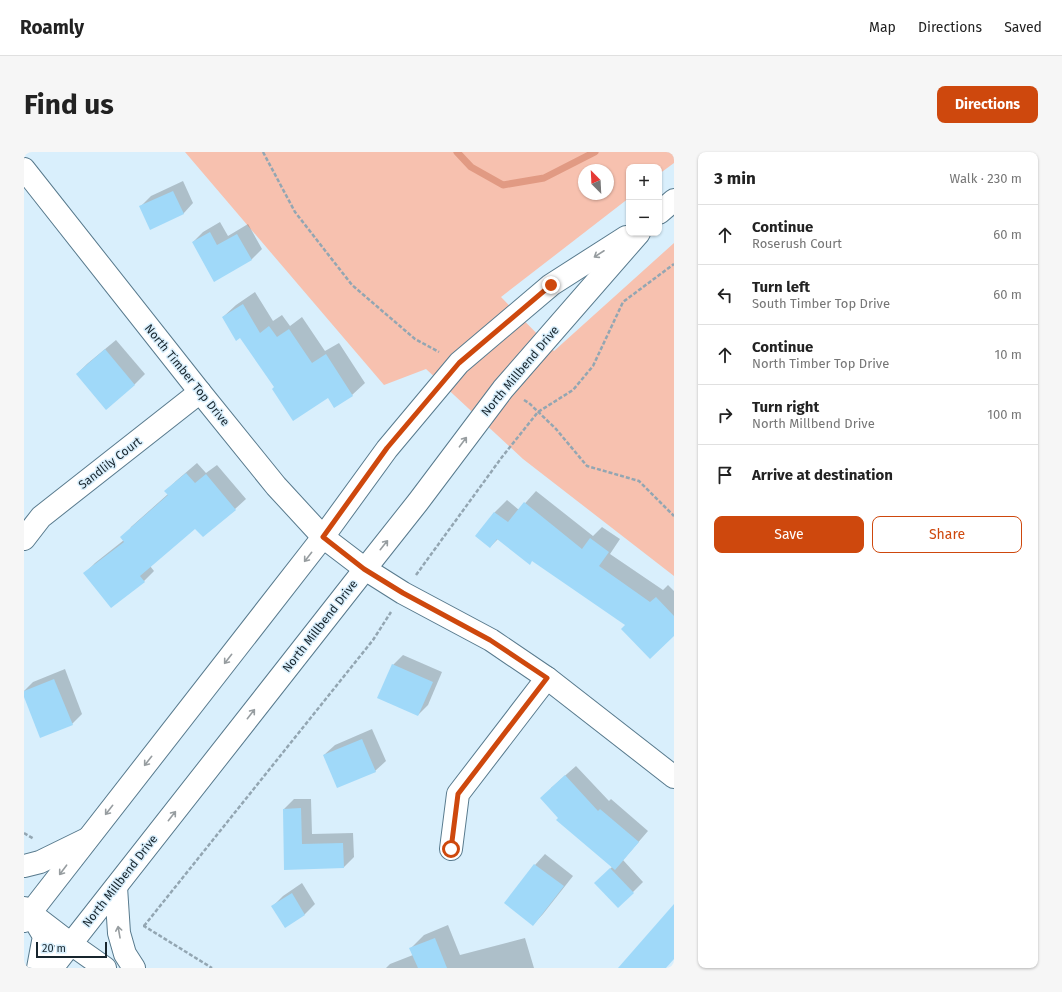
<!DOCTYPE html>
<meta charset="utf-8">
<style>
body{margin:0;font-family:"Fira Sans",sans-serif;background:#f6f6f6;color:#222}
.controls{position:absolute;right:12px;top:12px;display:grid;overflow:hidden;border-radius:8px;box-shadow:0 1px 3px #0004}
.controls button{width:36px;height:36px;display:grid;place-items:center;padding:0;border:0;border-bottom:1px solid #e0e0e0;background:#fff;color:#222;font:20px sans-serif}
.compass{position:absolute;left:554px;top:12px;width:36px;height:36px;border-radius:50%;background:#fff;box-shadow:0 1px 3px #0004;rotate:336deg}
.scale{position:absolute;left:12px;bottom:10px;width:71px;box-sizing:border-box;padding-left:4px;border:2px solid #17252d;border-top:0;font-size:11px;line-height:14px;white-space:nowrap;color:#17252d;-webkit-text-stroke:3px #d9effc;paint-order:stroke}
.stop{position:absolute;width:12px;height:12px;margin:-9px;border:3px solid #ce480d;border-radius:50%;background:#fff}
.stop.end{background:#ce480d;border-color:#fff;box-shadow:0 1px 4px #0008}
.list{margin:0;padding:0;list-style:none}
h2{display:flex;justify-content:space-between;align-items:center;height:52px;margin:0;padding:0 16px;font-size:17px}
h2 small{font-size:13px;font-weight:400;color:#767676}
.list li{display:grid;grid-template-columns:26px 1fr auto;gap:12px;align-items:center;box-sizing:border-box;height:60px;padding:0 16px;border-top:1px solid #e0e0e0}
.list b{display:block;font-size:15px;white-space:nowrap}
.list p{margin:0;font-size:13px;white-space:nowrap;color:#767676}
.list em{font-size:13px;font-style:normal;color:#767676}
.actions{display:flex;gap:8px;padding:12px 16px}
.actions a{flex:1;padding:9px 0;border:1px solid #ce480d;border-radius:8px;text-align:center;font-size:14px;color:#ce480d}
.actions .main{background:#ce480d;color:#fff}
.icon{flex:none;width:22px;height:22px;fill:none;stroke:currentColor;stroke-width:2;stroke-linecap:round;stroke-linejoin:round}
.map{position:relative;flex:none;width:650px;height:816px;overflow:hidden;border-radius:8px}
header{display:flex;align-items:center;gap:24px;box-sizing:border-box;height:56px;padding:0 20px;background:#fff;border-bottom:1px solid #e0e0e0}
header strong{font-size:19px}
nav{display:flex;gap:22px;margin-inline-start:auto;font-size:14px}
.intro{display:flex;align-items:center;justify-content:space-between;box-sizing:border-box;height:96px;padding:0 24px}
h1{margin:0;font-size:28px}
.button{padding:10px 18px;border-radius:8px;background:#ce480d;color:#fff;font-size:14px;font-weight:700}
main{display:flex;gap:24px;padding:0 24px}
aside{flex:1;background:#fff;border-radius:8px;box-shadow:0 1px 3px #0004}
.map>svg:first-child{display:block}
.green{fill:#f7c1af;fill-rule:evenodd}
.shadow{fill:#0003}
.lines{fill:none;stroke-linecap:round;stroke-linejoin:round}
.stream{stroke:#e19a83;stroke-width:7}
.building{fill:#a0d9f9}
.minor-casing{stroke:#587a8d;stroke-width:24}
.major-casing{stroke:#587a8d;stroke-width:24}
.path{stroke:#93a6b2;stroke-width:2.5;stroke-dasharray:4 2;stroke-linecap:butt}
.minor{stroke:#fff;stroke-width:22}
.major{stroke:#fff;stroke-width:22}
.oneway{stroke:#979da0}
.route{stroke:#ce480d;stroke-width:5}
.labels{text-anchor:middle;stroke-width:3;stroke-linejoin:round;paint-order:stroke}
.street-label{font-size:12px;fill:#17252d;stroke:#d9effc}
</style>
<header>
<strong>Roamly</strong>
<nav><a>Map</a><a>Directions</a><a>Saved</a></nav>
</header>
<div class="intro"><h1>Find us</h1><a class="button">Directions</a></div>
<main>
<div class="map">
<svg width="650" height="816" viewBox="0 0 650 816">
<rect width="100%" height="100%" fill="#d9effc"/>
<path class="green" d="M161,0h489v11l-15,11v-7h-30v31l-128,99 53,54 120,-108v333l-151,-117 -97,-90 -42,16zM560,18h24v24h-24z"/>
<g class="shadow">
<polygon points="159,29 169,51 159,62 117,54 127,44"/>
<polygon points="196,70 204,84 224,72 238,97 228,107 191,128 169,90 179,80"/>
<polygon points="231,140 249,169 258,163 266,174 278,165 301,199 315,191 341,231 328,243 251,235 217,185 199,165 212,153"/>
<polygon points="92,188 121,222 111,232 82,257 53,222 63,212"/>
<polygon points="173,311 182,321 193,313 222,347 211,357 179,384 172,375 126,414 130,419 120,429 87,455 61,421 71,411 100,388 107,375 144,342 142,339 152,329"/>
<polygon points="512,339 569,384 578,375 596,387 586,402 639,438 644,433 650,439 650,483 603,473 508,408 474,387 466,395 452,384 471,360 483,348 495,358"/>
<polygon points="379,503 418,520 404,553 394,563 369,513"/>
<polygon points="41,517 58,562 48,572 0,542 0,539 9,530"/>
<polygon points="348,577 362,609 351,619 300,603 311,593"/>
<polygon points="552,614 585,649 587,647 624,679 599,708 619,730 594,755 572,731 588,715 536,666 527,636"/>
<polygon points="270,647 287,647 288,682 329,681 330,705 320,715 261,717 260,657"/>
<polygon points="521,702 549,724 519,762 509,773 481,751 511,713"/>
<polygon points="278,731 291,752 281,762 261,775 249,754 259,744"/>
<polygon points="424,773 436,803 501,786 510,816 362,816 366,812 389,803 387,796 400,783"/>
</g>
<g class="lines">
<polyline class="stream" points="433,0 447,15 479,33 520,26 571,0"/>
</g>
<g class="building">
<polygon points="149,39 160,62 126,78 115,54"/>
<polygon points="186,80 193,93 213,82 228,108 190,130 168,90"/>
<polygon points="219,152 236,181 245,174 253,185 265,177 288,211 302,202 329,244 310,256 304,246 269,269 248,237 250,235 216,186 212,189 198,165"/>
<polygon points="81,197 111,233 82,258 52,222"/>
<polygon points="162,321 171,331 182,322 212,358 179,385 171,377 116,424 121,430 87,456 59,421 100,390 96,385 144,343 140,339"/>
<polygon points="500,350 558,397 566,386 585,400 575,414 626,450 632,445 650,464 650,484 626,507 597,477 601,473 508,409 506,413 473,387 466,396 451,384 470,360 484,370"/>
<polygon points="368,512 409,530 394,564 353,546"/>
<polygon points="30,527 49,573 16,586 0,545 0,539"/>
<polygon points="338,587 352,620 313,636 299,603"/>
<polygon points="541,623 574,659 576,657 615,690 591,718 532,668 534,666 516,646"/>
<polygon points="277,656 278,692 319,691 320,716 260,718 259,657"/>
<polygon points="510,712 540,734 509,774 480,751"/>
<polygon points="586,716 610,741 594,756 570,731"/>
<polygon points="268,741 281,763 261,776 247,754"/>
<polygon points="650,752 650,807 642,816 594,816"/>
<polygon points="411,786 423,816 394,816 385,796"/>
</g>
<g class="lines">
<defs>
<g id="minor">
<polyline points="0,17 176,240 252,334 299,385 341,417 379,441 467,488 523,526 650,625"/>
<polyline points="635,61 650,48"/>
<polyline points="0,387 17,365 176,240"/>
<polyline points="427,697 434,642 523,526"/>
<polyline points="0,769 299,385 363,297 435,211 527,133 602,85"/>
<polyline points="28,816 341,417 394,350 479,237 615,81"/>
</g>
<g id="major">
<polyline points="0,714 16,710 63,687"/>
<polyline points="92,735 95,781 101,802 110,816"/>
<polyline points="0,756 47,792 81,816"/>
<polyline points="8,764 20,784 14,816"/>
</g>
</defs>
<use href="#minor" class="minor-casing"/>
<use href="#major" class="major-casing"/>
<g class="path">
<polyline points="239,0 271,60 328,133 391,187 415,200"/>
<polyline points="500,248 505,251 532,277 563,314 615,329 650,364"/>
<polyline points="392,423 478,305 514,260 549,238 569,214 599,150 650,112"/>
<polyline points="0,681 10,687"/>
<polyline points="119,774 120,774 188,816"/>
<polyline points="120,774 349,488 367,460"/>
</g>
<use href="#minor" class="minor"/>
<use href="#major" class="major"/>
</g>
<defs><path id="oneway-shaft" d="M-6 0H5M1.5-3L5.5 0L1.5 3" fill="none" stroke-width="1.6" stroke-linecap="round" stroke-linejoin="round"/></defs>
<g class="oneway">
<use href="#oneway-shaft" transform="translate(575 102) rotate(147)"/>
<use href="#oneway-shaft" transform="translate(439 290) rotate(-53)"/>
<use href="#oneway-shaft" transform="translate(360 393) rotate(-51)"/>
<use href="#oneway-shaft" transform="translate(284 405) rotate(128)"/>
<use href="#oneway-shaft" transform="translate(204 507) rotate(128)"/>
<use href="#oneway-shaft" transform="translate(227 562) rotate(-52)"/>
<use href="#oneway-shaft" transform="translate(124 609) rotate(128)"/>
<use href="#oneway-shaft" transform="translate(85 658) rotate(128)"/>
<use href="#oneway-shaft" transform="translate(148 664) rotate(-52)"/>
<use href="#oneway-shaft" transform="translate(39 718) rotate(127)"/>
<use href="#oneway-shaft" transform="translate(95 780) rotate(-100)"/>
</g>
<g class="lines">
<polyline class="route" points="427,697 434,642 523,526 466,488 379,441 340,417 299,385 363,296 435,211 527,133"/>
</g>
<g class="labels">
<g class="street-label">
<text transform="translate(496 219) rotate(-50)" y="4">North Millbend Drive</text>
<text transform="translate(163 223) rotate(51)" y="4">North Timber Top Drive</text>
<text transform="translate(86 311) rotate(-38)" y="4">Sandlily Court</text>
<text transform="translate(296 474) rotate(-52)" y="4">North Millbend Drive</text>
<text transform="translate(96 729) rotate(-52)" y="4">North Millbend Drive</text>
</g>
</g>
</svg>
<div class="controls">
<button>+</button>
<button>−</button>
</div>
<svg class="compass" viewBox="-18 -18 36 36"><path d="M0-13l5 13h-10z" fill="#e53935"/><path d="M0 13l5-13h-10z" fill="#767676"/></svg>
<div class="scale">20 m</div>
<div class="stop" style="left:427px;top:697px"></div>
<div class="stop end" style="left:527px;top:133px"></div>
</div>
<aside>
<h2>3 min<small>Walk · 230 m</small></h2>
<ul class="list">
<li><svg class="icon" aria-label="ahead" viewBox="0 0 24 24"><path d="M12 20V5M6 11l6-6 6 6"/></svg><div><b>Continue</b><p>Roserush Court</p></div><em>60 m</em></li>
<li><svg class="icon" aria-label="left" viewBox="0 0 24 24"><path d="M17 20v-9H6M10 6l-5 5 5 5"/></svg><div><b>Turn left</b><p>South Timber Top Drive</p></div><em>60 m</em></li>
<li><svg class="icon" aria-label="ahead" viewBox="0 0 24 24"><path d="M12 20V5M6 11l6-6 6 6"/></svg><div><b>Continue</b><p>North Timber Top Drive</p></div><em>10 m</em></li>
<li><svg class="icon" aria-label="right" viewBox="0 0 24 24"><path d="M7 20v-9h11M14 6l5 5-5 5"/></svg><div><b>Turn right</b><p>North Millbend Drive</p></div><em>100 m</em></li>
<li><svg class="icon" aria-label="arrive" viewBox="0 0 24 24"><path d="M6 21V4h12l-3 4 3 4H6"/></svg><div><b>Arrive at destination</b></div></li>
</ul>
<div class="actions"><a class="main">Save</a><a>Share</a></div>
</aside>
</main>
